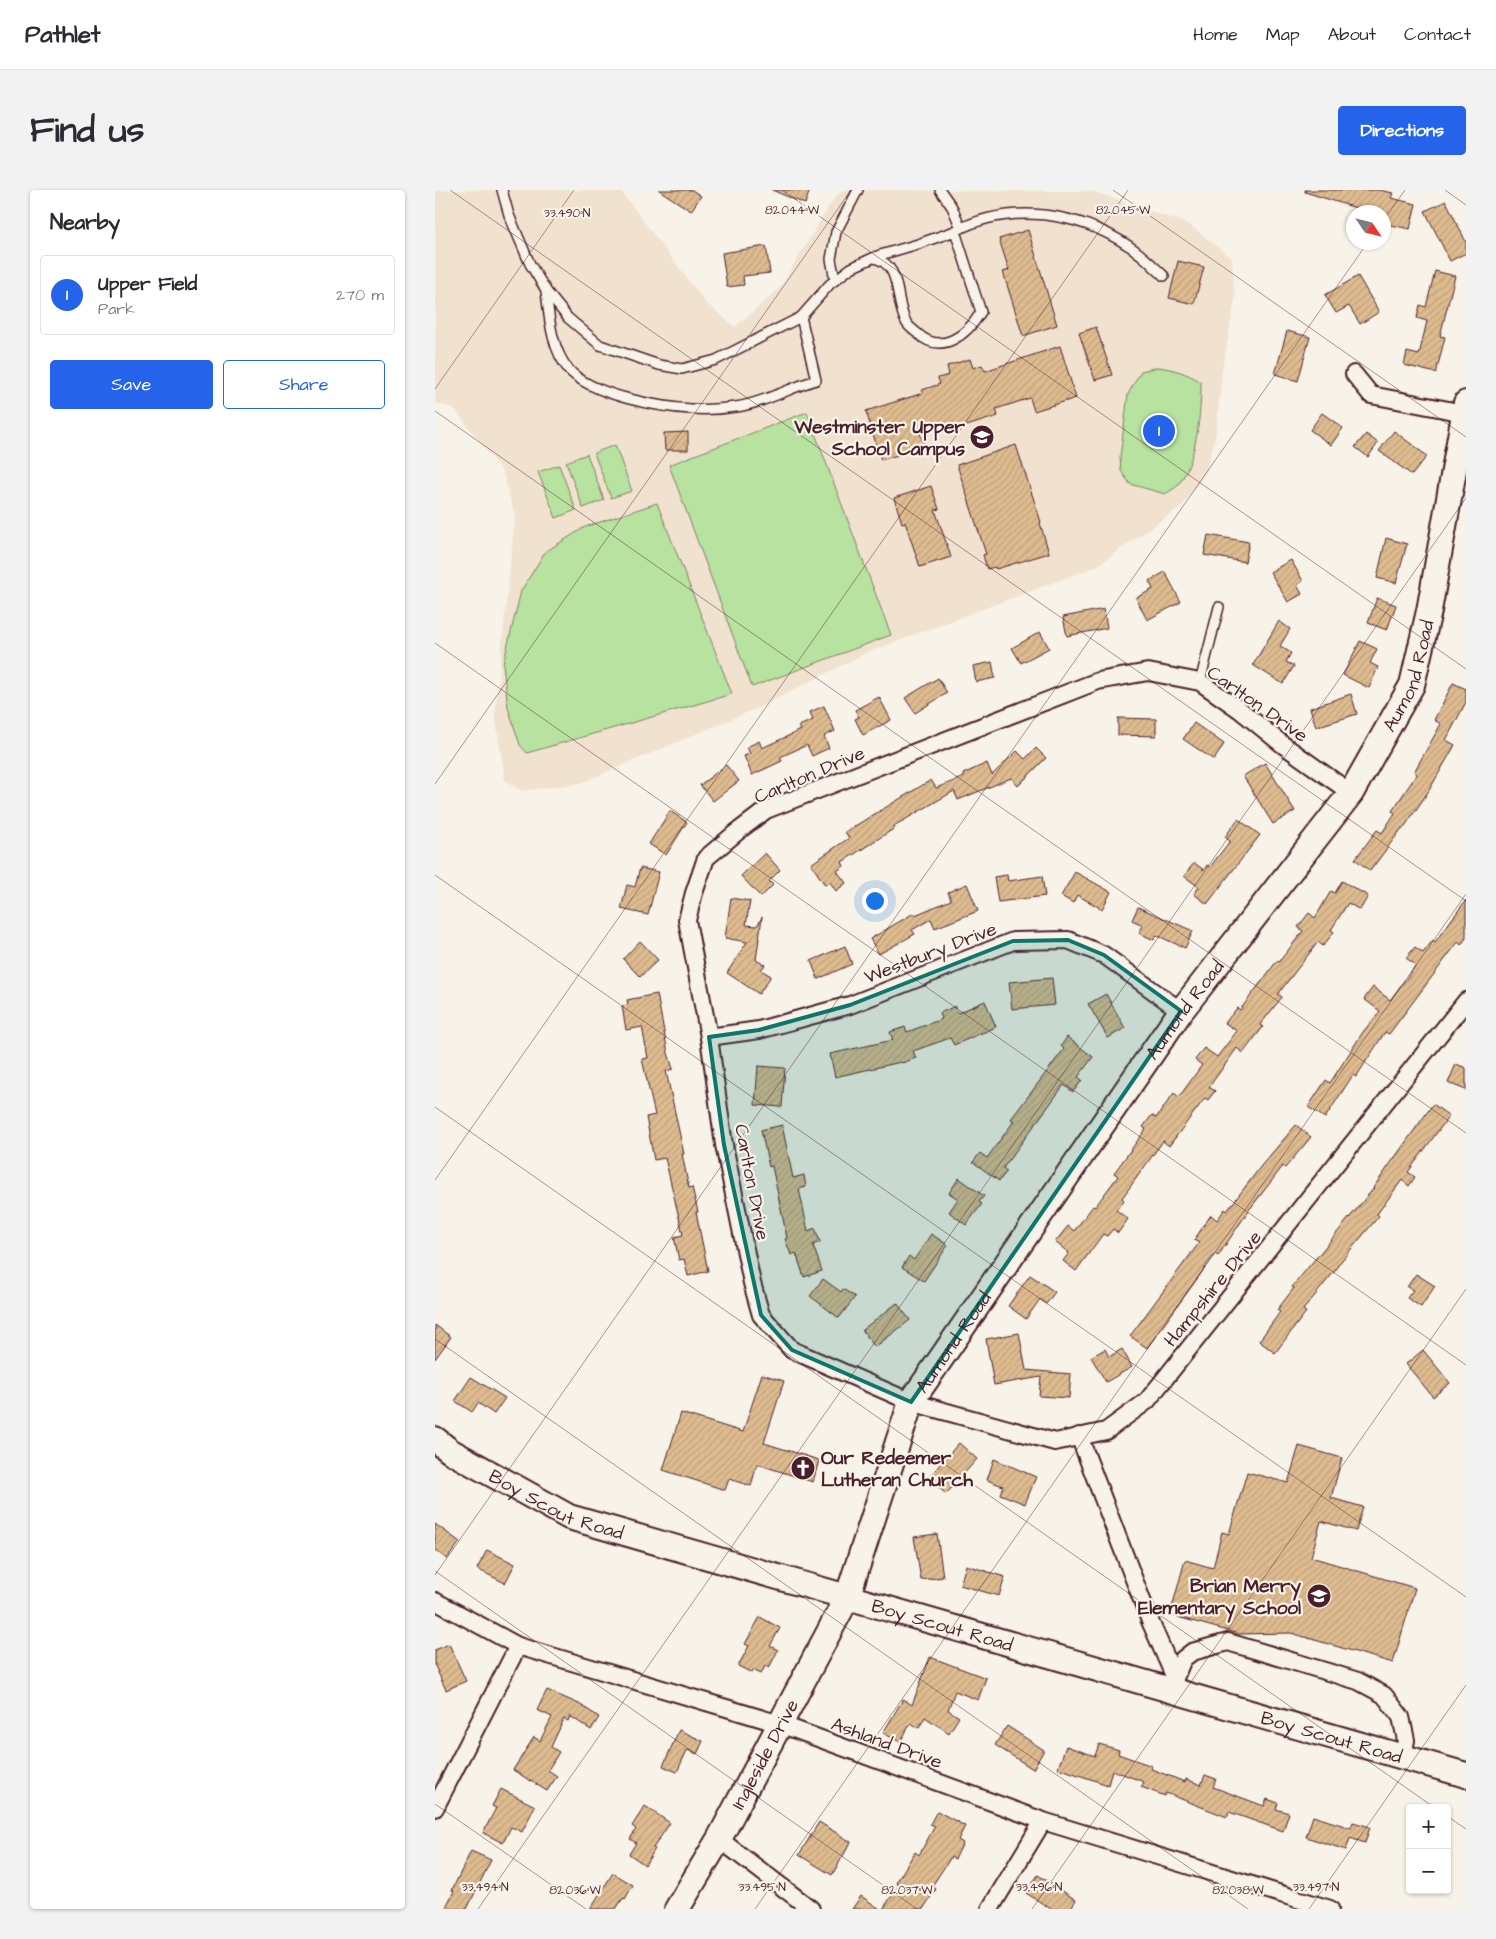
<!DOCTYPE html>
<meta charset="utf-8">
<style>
body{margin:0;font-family:"Architects Daughter",sans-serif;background:#f2f2f3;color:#2b2b33}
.controls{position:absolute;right:15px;bottom:15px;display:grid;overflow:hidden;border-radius:5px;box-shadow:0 1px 4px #0004}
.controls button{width:45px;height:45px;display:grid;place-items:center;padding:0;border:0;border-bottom:1px solid #e1e1e2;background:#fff;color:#2b2b33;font:25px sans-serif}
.compass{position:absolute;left:911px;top:15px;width:45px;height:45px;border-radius:50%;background:#fff;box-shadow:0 1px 4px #0004;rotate:125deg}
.you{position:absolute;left:439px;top:710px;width:18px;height:18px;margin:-12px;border:4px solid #fff;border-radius:50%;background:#1a73e8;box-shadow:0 0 0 8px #1a73e833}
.badge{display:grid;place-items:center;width:32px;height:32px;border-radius:50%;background:#2563eb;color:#fff;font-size:16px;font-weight:700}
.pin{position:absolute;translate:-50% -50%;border:2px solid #fff;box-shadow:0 1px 5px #0006}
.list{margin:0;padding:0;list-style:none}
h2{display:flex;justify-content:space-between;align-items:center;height:65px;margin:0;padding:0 20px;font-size:21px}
h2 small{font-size:16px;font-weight:400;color:#7c7c81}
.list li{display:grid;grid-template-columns:32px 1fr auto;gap:15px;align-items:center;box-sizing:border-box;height:80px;margin:0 10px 10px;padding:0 10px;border:1px solid #e1e1e2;border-radius:5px}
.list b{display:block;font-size:19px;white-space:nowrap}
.list p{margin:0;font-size:16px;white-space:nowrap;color:#7c7c81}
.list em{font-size:16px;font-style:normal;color:#7c7c81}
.actions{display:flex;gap:10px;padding:15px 20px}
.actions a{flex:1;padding:11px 0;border:1px solid #2563eb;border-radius:5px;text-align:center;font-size:18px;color:#2563eb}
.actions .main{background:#2563eb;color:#fff}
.map{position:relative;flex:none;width:1031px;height:1719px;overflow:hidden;border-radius:5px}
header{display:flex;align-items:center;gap:30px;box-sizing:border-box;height:70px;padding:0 25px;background:#fff;border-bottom:1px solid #e1e1e2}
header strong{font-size:24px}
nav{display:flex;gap:28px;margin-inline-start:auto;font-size:18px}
.intro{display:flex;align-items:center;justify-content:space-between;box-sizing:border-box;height:120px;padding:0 30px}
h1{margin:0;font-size:35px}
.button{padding:12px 22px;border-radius:5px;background:#2563eb;color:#fff;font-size:18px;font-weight:700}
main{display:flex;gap:30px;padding:0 30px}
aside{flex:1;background:#fff;border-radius:5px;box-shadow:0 1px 4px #0004}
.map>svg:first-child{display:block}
.built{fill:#f0e2ce}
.green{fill:#b7e2a0;stroke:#808066}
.building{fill:url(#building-hatch);stroke:#4a1f2b}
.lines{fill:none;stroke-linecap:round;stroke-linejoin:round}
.lane-casing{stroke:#4a1f2b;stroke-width:12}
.street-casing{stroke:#4a1f2b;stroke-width:20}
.secondary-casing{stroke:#4a1f2b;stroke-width:28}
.lane{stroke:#f7f3e8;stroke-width:9}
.street{stroke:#f7f3e8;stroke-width:16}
.secondary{stroke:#f7f3e8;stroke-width:24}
.marked{fill:#0f766e;fill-opacity:0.2;stroke:#0f766e;stroke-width:4;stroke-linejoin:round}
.ticks{fill:none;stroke:#4a1f2b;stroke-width:1;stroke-opacity:0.45}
.labels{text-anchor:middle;stroke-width:4.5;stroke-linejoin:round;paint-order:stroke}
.poi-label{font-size:19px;font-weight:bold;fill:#4a1f2b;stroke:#f7f3e8;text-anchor:end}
.street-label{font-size:19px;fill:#4a1f2b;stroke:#f7f3e8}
.ticks-label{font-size:12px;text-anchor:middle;fill:#4a1f2b;stroke:#f7f3e8;stroke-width:4.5;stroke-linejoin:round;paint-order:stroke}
</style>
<header>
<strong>Pathlet</strong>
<nav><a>Home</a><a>Map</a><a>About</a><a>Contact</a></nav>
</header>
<div class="intro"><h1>Find us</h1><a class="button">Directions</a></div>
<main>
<aside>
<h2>Nearby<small></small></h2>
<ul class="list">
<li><span class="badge">1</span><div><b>Upper Field</b><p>Park</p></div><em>270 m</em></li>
</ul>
<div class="actions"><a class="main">Save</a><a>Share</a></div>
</aside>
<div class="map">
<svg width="1031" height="1719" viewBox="0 0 1031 1719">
<defs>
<pattern id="building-hatch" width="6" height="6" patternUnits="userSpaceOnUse" patternTransform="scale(1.25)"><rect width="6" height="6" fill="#debc90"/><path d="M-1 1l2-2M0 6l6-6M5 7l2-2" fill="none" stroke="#c0a17c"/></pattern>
</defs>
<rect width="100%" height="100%" fill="#f7f3e8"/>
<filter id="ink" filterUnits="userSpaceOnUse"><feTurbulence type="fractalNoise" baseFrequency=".02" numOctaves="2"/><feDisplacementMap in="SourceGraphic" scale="10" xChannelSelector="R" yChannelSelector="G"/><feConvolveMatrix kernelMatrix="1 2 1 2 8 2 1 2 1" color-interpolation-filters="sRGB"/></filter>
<g filter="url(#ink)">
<polygon class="built" points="0,0 185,0 270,112 300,137 344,99 396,13 407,0 657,1 753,34 797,68 800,109 787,181 781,243 771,282 748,315 662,376 431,463 327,516 146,593 87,601 70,590 60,524 80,327 68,283 19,218 0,213"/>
<g class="green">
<path d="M723,177c16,2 29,6 43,15 0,30 -4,79 -23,103 -3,4 -9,6 -13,9l-35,-10 -9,-13 -1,-14 8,-63 13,-23z"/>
<polygon points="372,222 456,445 317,497 234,275"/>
<polygon points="180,255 197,301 176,308 159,263"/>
<polygon points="152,264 169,310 148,318 131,272"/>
<polygon points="124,275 141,320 121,328 103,282"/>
<polygon points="222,313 297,504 92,563 85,555 73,518 68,474 86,401 110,362 150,337"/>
</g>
<g class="building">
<polygon points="224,0 257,0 266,6 256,21"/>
<polygon points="337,0 375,0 370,14"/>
<polygon points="870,0 944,0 958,3 956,8 981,14 975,39 951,34 952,27 948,26 948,22 934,22 870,2"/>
<polygon points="1011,11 1031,52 1031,63 1015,71 990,21"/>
<polygon points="593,40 622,135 588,146 568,82 574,80 564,49"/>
<polygon points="331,56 335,83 308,86 309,95 292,97 287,63"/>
<polygon points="743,71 769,77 759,114 734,108"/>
<polygon points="1000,81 1020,86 1005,146 1010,147 1001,183 969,175 972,162 984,165 992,131 982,128 985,115 991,117"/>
<polygon points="923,86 944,122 925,134 914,116 901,123 890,105"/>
<polygon points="661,137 677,185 660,190 644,143"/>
<polygon points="852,141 875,147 863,191 840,184"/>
<polygon points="625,156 641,208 599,221 595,208 561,219 563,226 519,240 517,233 485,243 490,257 446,270 431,221 488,203 487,200 505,194 503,188 514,185 512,176 535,169 538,178 547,175 550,181"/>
<polygon points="887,223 908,238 896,255 875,240"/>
<polygon points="959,241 992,266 977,285 944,261"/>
<polygon points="253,242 253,260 230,260 229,243"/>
<polygon points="931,244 943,253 933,267 920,257"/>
<polygon points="581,255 606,332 605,333 614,363 561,379 560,377 552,379 548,365 551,364 522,275"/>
<polygon points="496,296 504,319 500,320 516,367 485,377 470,332 467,333 459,308"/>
<polygon points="773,345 814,352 810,372 769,365"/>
<polygon points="951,348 972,354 961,393 942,388"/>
<polygon points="856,370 868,391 862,395 867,404 853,412 835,382"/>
<polygon points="730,382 746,412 712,430 701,408 718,399 714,391"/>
<polygon points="942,408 961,415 952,440 933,433"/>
<polygon points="669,419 672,438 632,446 628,427"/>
<polygon points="844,431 855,439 845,456 856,463 851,472 859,476 848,494 818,475"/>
<polygon points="605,442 614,458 586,473 577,458"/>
<polygon points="925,451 942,459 935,473 943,477 934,498 908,485"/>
<polygon points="557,472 560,488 541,492 538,476"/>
<polygon points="503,488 512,503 480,523 470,508"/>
<polygon points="1018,493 1031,499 1031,512 1011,550 1020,555 993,602 968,639 967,638 935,681 920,669 942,640 947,643 960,623 957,621 982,584 979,582 1006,534 999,530"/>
<polygon points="916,504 922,524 881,537 875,518"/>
<polygon points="444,507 456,530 428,545 420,529 424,527 420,520"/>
<polygon points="389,516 400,541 389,546 394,558 377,566 372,555 345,567 347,571 317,585 309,566 315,564 312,557 324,551 327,558 366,540 364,536 378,530 375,522"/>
<polygon points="683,528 721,529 721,546 683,545"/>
<polygon points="759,533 789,554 779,570 748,549"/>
<polygon points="601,558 611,568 583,596 576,588 523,610 519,601 459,636 460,638 407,672 409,676 402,681 411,693 401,701 395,692 390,695 376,674 414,648 410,642 496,590 501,598 529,587 528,584 552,573 557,585 582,561 590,569"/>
<polygon points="830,573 860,621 838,634 808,586"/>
<polygon points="291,575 304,591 278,611 265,595"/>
<polygon points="235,621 252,632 231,665 214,654"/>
<polygon points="803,629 825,645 772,714 759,704 764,697 749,686 759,673 769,680 772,675 775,677 795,651 790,647"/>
<polygon points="330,663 345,680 334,691 338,695 326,707 306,686"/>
<polygon points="205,678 224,682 213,725 186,719 192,695 200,697"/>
<polygon points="640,682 676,702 667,719 642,705 638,713 626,706"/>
<polygon points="572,685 573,691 607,686 610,706 563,712 559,687"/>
<polygon points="907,691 933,706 925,720 913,713 896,740 899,742 888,756 883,752 843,804 847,807 825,835 828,837 808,863 802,858 774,897 780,901 773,910 770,908 734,956 728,951 687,1008 689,1010 681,1020 693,1029 683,1043 678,1039 672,1046 668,1044 641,1081 628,1071 634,1063 620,1052 633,1036 639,1041 658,1016 660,1017 683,986 679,983 711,939 708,937 717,925 721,928 739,903 744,907 767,875 760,870 769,858 782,867 802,841 790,833 802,818 805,820 842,771 844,772 868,741 863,737 874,723 880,728 896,701 900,703"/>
<polygon points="532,694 543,721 500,738 496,729 477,740 480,744 444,764 435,749 479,723 480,725 516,710 513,702"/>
<polygon points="296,708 315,711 311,735 322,736 327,727 321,770 330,775 326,780 336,786 324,804 292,783 312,752 290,748"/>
<polygon points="1031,710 1031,748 1026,755 1023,752 954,844 950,842 921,887 918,885 890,928 873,917 891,890 895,893 928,842 945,821 929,809 938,797 955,810 981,775 971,768 980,757 988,763 998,750 1000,752"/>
<polygon points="703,717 758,741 750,758 721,745 719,750 704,743 708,735 697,730"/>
<polygon points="205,751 223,770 205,787 188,769"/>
<polygon points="410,756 417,774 383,789 376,771"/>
<polygon points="617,788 620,815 577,819 574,792"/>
<polygon points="222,804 233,863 238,879 231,881 249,964 247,964 254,998 257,997 263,1022 261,1022 273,1081 253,1086 249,1069 244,1070 239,1047 248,1045 230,968 219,970 211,927 220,925 207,869 213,868 207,837 191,840 187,816 193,815 192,810"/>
<polygon points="671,804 690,838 673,848 653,814"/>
<polygon points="550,811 561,837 519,855 515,848 478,861 481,868 467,873 466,872 400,887 395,864 458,850 455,842 470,837 472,842 507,829 505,823 520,816 523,823"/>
<polygon points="632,847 658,867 643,887 647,890 638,902 629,895 568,978 572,981 564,991 538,972 545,963 552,968 579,931 576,929 629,859 626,856"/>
<polygon points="1021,874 1031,878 1031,900 1013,893"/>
<polygon points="323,876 350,878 347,917 320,915"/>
<polygon points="998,914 1014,926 973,982 980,987 974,996 967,990 942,1024 944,1026 902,1076 903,1077 868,1120 871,1122 840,1163 824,1151 845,1122 842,1120 859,1098 857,1097 939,998 938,998"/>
<polygon points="347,935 358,988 369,985 371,997 364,999 373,1041 380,1038 385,1052 378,1055 387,1081 369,1087 361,1063 356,1065 350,1049 352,1048 337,976 334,977 326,940"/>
<polygon points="861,935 876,947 850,978 848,976 814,1020 783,1066 780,1064 712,1158 695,1146 764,1053 759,1050 776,1025 782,1030 790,1019 792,1021 826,976"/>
<polygon points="524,988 549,1006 544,1012 547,1014 531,1035 514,1022 523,1009 514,1003"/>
<polygon points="496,1044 513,1055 489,1091 467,1077 474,1066 479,1070"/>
<polygon points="981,1084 1000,1096 986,1117 972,1108 978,1100 972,1097"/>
<polygon points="595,1085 620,1102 611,1114 605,1109 591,1129 573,1116"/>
<polygon points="388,1089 406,1102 408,1099 420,1107 404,1128 375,1106"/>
<polygon points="462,1113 475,1130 440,1157 427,1140"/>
<polygon points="0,1135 16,1147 0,1169"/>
<polygon points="584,1143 591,1180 636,1184 634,1208 604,1206 606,1187 559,1195 551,1149"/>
<polygon points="670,1159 674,1167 687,1159 697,1177 671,1192 656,1167"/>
<polygon points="988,1160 1015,1193 998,1207 971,1174"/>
<polygon points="327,1184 349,1191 329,1253 384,1270 378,1292 322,1274 316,1296 294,1289 290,1300 228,1280 246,1223 308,1242"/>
<polygon points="36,1187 70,1208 59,1224 43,1213 37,1222 20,1211"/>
<polygon points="524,1253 542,1269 511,1304 493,1288"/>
<polygon points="864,1256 907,1268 896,1308 928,1317 921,1341 886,1331 876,1367 980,1398 958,1473 856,1443 804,1444 735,1425 750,1370 778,1378 787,1342 794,1344 812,1282 853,1293"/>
<polygon points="559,1269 601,1287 590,1314 565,1304 568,1296 552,1290"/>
<polygon points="0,1334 25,1352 12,1369 0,1360"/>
<polygon points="502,1344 508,1387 486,1390 479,1347"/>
<polygon points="52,1360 80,1374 70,1393 42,1379"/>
<polygon points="531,1375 570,1387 564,1406 525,1395"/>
<polygon points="325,1427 345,1438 335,1456 343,1460 334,1478 330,1476 326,1484 318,1480 317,1483 303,1476 314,1456 310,1454"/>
<polygon points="14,1454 31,1491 11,1500 0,1476 0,1460"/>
<polygon points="495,1467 551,1488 543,1510 520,1501 513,1520 524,1527 514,1543 490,1527 484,1538 476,1533 465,1552 448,1543 468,1509 477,1515"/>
<polygon points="112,1500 144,1514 164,1527 156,1540 135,1526 133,1531 129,1529 116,1557 124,1562 113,1580 122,1586 112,1601 78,1580 99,1547 105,1551 117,1527 102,1520"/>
<polygon points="572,1536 609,1560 598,1579 560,1555"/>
<polygon points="244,1540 268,1551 262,1564 252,1560 242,1582 228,1576"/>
<polygon points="664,1554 684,1560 683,1564 717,1576 716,1579 750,1592 751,1589 766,1595 770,1585 781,1589 778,1597 829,1616 832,1609 843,1613 841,1619 854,1623 848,1641 794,1622 792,1627 731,1603 730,1606 706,1597 709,1592 677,1580 673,1595 623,1578 631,1556 660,1566"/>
<polygon points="66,1599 100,1616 87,1642 76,1637 68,1653 48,1643 61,1618 57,1616"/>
<polygon points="210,1616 235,1633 218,1658 220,1659 210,1675 194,1664 201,1653 195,1649 201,1639 197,1636"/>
<polygon points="502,1621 530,1636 523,1650 528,1653 520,1669 516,1667 497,1696 501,1699 488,1719 448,1719 464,1695 461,1693 480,1662 484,1665 500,1636 495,1634"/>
<polygon points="878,1626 916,1638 918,1632 935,1637 930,1653 915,1648 911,1660 871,1647"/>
<polygon points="384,1632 416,1652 397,1685 364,1665"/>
<polygon points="36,1661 56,1670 32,1719 10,1719 19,1701 17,1700"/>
<polygon points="178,1683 198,1695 190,1709 188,1708 181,1719 155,1719"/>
<polygon points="603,1685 641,1710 635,1719 616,1719 591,1703"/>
<polygon points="426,1706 445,1719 417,1719"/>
</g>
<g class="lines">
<defs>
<g id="lane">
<path d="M67,0l7,25 21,49 17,28 21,26 32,27 59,20 23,4 34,-9 85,-43 29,-33 21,-16 26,-12 41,-12 37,-13 26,81c-14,23 -40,44 -64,21 -4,-3 -9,-7 -11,-11 -12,-22 -3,-57 -32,-64"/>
<polyline points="505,0 517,17 526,38"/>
<path d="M520,41c55,-29 123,-19 174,15 13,8 24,20 35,30"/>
<polyline points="400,90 396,69 401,42 423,0"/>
<path d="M111,101c3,25 5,58 23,79 23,25 89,37 122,39 14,1 31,0 45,-2 28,-4 53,-19 80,-27l-15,-63"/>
<polyline points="765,492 784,417"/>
</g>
<g id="street">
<polyline points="919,184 936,205 1029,223"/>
<polyline points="916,603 847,554 805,520 765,492 713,482 663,491 331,620 302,642 271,668 259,703 252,730 274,847 289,955 317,1093 326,1125 357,1160 476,1212 620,1252 671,1241 712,1211 1031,811"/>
<polyline points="274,847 324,840 415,815 578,751 633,750 669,765 746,821"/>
<polyline points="644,1246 715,1431 740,1488"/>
<polyline points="0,1411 83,1456 345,1534 608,1631 895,1719"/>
<polyline points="735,1500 748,1469 757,1462 793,1452 923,1491 949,1505 966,1527 971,1550 968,1567"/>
<polyline points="0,1618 83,1456"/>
<polyline points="284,1649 376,1719"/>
<polyline points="555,1719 608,1631"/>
</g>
<g id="secondary">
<path id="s1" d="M0,1249l15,12 119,66 897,258"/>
<path id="s2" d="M242,1719l42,-70 128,-241 64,-196 270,-391 170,-218 61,-108 17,-74 37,-208"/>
</g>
</defs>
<use href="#lane" class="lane-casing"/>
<use href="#street" class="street-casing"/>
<use href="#secondary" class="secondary-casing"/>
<use href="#lane" class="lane"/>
<use href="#street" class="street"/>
<use href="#secondary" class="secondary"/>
</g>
</g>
<path class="marked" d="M633,750l36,15 77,56 -270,391 -119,-52 -31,-35 -37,-170 -15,-108 50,-7 91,-25 163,-64z"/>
<path class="ticks" d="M15,0l1016,711M347,0l684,479M678,0l353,247M1010,0l21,15M948,31l22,-31M0,199l139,-199M0,221l1031,722M0,453l1031,722M0,594l416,-594M0,685l1031,722M0,917l1000,701M0,990l693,-990M0,1149l813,570M0,1381l482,338M0,1385l933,-1333M0,1614l151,105M1012,1626l19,13M43,1719l988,-1411M320,1719l711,-1015M597,1719l434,-620M874,1719l157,-224"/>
<defs>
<symbol id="school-disc" viewBox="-11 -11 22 22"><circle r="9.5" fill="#4a1f2b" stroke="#f7f3e8"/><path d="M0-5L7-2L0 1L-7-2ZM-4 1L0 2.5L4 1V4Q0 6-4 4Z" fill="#fff"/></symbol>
<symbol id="church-disc" viewBox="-11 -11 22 22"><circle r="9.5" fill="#4a1f2b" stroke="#f7f3e8"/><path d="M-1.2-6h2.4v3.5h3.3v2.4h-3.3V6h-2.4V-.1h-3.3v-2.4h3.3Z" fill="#fff"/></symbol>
</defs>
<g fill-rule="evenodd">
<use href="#school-disc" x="533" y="233" width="28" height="28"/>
<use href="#church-disc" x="354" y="1264" width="28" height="28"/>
<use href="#school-disc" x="870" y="1392" width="28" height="28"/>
</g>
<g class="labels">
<g class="poi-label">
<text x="530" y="243">Westminster Upper<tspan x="530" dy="22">School Campus</tspan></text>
<text x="386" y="1274" text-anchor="start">Our Redeemer<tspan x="386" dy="22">Lutheran Church</tspan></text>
<text x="866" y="1402">Brian Merry<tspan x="866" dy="22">Elementary School</tspan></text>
</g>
<g class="street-label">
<text dy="7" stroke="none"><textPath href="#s2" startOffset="1444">Aumond Road</textPath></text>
<text transform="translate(823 513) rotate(35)" y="7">Carlton Drive</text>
<text transform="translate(374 584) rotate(-23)" y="7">Carlton Drive</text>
<text transform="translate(495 762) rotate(-21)" y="7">Westbury Drive</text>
<text dy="7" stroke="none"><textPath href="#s2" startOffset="1039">Aumond Road</textPath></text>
<text transform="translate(318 992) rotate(79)" y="7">Carlton Drive</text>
<text transform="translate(777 1098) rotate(-51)" y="7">Hampshire Drive</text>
<text dy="7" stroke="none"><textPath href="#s2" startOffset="634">Aumond Road</textPath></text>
<text dy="7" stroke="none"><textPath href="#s1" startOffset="139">Boy Scout Road</textPath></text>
<text dy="7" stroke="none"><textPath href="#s1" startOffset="544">Boy Scout Road</textPath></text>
<text dy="7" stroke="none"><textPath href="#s1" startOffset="949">Boy Scout Road</textPath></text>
<text transform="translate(452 1552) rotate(20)" y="7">Ashland Drive</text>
<text dy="7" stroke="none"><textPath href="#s2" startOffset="178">Ingleside Drive</textPath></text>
</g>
</g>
<g class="ticks-label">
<text x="688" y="24">82.045°W</text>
<text x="357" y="24">82.044°W</text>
<text x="132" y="27">33.490°N</text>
<text x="50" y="1701">33.494°N</text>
<text x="327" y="1701">33.495°N</text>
<text x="604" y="1701">33.496°N</text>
<text x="881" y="1701">33.497°N</text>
<text x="140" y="1704">82.036°W</text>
<text x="472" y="1704">82.037°W</text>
<text x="803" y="1704">82.038°W</text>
</g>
</svg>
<div class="controls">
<button>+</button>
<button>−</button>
</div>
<svg class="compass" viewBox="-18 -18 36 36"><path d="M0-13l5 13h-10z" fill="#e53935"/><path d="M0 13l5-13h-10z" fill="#7c7c81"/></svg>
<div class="you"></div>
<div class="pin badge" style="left:724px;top:241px">1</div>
</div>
</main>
